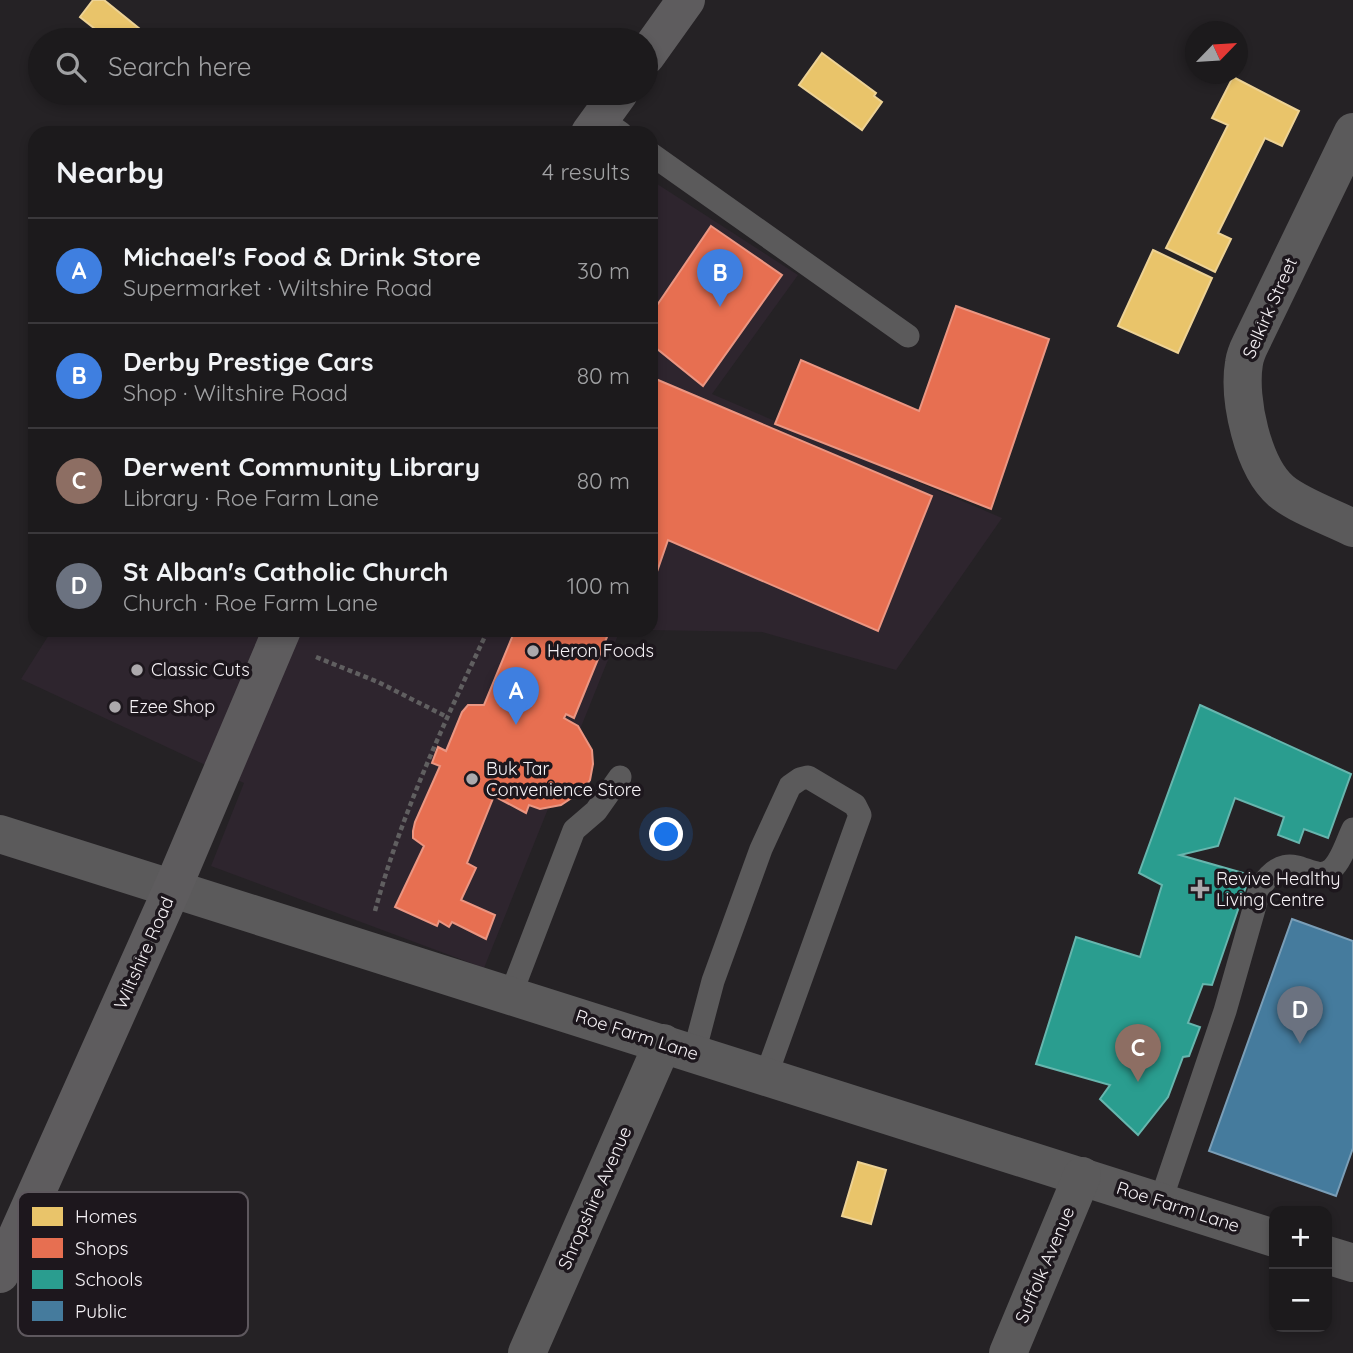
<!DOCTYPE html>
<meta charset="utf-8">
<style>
body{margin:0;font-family:Quicksand,sans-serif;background:#252325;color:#f1f3f6}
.controls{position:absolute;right:21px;bottom:21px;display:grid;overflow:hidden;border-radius:14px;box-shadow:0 4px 10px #0003}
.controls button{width:63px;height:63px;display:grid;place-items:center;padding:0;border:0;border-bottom:2px solid #3a383b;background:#1c1a1c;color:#f1f3f6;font:35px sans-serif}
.compass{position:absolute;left:1185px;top:21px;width:63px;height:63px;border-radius:50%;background:#1c1a1c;box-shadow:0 4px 10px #0003;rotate:65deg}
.you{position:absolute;left:667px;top:835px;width:24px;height:24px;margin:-18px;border:5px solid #fff;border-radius:50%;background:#1a73e8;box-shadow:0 0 0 10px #1a73e833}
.badge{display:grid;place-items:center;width:46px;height:46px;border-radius:50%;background:#aca9ac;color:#fff;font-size:23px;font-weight:700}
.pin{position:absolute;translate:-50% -58px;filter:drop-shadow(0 2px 4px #0008)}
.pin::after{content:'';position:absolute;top:37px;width:24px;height:21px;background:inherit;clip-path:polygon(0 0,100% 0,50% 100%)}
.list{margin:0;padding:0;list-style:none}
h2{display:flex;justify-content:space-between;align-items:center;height:91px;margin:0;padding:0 28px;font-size:30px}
h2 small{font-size:23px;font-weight:400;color:#a0a1a3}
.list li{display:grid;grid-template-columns:46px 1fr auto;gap:21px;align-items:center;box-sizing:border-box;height:105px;padding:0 28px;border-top:2px solid #3a383b}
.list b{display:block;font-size:26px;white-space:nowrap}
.list p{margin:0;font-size:23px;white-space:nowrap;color:#a0a1a3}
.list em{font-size:23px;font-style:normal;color:#a0a1a3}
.icon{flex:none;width:38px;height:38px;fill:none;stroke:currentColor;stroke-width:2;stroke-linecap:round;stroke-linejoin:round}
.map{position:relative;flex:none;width:1353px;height:1353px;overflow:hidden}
.search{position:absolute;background:#1c1a1c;box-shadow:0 4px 10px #0003;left:28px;top:28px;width:630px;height:77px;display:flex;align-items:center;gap:18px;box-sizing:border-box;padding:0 24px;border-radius:38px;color:#a0a1a3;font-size:26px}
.panel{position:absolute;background:#1c1a1c;box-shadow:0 4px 10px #0003;left:28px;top:126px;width:630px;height:511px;border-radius:21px}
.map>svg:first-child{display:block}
.built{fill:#2e252e}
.homes{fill:#e9c46a;stroke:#edd294;stroke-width:2}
.shops{fill:#e76f51;stroke:#eb9682;stroke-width:2}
.schools{fill:#2a9d8f;stroke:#67b6ae;stroke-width:2}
.public{fill:#457b9d;stroke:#7a9eb7;stroke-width:2}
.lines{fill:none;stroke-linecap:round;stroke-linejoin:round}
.path{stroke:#605f60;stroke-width:4.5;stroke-dasharray:5 3.5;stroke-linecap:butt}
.lane{stroke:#5b5a5b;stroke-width:23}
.street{stroke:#5b5a5b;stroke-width:38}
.secondary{stroke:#5e5c5e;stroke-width:38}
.poi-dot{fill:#aca9ac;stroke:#1d171d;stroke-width:2.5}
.labels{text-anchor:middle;stroke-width:7;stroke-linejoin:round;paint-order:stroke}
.street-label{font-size:18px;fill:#f5f1f5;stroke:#1d171d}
.poi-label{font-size:18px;fill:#f5f1f5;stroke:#1d171d;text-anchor:start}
.key{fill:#1d171d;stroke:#5e585e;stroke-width:2}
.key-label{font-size:19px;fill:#f5f1f5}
</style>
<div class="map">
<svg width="1353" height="1353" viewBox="0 0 1353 1353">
<rect width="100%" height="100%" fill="#252225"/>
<g class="built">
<polygon points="651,180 798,275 712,394 1002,518 896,670 762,632 649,630 651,630"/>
<polygon points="52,630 620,630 484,968 211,866 244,783 21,679"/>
</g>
<g class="homes">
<polygon points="93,0 104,0 146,34 142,39 144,40 109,40 80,17"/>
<polygon points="822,53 876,93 874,96 882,102 862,130 799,85"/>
<polygon points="1233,77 1299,111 1282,146 1265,138 1218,233 1231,239 1215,272 1166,248 1228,125 1212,118"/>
<polygon points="1153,250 1212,278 1178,353 1118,326"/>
<polygon points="858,1162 886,1170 871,1224 842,1216"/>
</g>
<g class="shops">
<polygon points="711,226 782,275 703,386 651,344 651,314"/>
<polygon points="956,306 1049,339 991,509 775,424 801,360 919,411"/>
<polygon points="651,377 932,496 878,631 668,540 651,589"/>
<polygon points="515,630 603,630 609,632 574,718 566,714 564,718 578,726 592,750 593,764 590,780 582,791 561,805 540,809 529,805 526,813 494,796 467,863 476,868 461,900 495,915 486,939 452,922 449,927 439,921 437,926 395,907 424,846 413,838 413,831 415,822 440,766 432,763 438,747 446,751 462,712 468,705 484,705"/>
</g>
<polygon class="schools" points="1200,705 1351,774 1328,838 1304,829 1299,843 1278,835 1284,817 1235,798 1218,846 1180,855 1250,875 1212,985 1203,984 1188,1023 1200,1027 1189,1056 1183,1057 1168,1097 1138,1135 1100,1099 1110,1085 1036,1064 1076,937 1140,957 1162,885 1139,873"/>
<polygon class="public" points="1292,919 1353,941 1353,1148 1336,1196 1209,1151"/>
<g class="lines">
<g class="path">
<polyline points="316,657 378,682 447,717"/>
<path d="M375,911c26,-97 70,-190 113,-281"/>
</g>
<g class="lane">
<polyline points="600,118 621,133"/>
<polyline points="651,154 908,336"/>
<polyline points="511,994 574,830 596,811 620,777"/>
<polyline points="694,1053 713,981 761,849 790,786 800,779 808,777 855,805 860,815 766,1076"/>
<path d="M1161,1200l64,-189 35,-123c30,-47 51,-1 72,-19 10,-9 15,-28 21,-40"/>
</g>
<g class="street">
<path d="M1353,132l-102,211c-3,6 -6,13 -7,20 -6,36 9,104 37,128 18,15 50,26 72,37"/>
<polyline points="0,834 1274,1238"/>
<polyline points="1327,1255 1353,1263"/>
<polyline points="527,1353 663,1043"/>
<polyline points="1008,1353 1082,1176"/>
</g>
<g class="secondary">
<polyline points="646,56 686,0"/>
<polyline points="590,133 619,93"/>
<polyline points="0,1274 173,887 282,630"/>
</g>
</g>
<g class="poi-dot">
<circle cx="533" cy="651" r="7"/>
<circle cx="137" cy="670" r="7"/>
<circle cx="115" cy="707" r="7"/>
<circle cx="472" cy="779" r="7"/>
<path d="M1196.5 878.5h7v7h7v7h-7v7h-7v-7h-7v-7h7z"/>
</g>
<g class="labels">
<g class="street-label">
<text transform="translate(1270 308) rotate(-66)" y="6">Selkirk Street</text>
<text transform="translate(144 953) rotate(-66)" y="6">Wiltshire Road</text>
<text transform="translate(637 1035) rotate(18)" y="6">Roe Farm Lane</text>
<text transform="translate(595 1198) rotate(-66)" y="6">Shropshire Avenue</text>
<text transform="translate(1178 1207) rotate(18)" y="6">Roe Farm Lane</text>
<text transform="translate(1045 1265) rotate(-67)" y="6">Suffolk Avenue</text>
</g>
<g class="poi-label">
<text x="547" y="657">Heron Foods</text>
<text x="151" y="676">Classic Cuts</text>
<text x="129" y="713">Ezee Shop</text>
<text x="486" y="775">Buk Tar<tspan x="486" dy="21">Convenience Store</tspan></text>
<text x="1216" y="885">Revive Healthy<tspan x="1216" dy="21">Living Centre</tspan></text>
</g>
</g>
<rect x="18" y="1192" width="230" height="144" rx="10" class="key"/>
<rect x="32" y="1207" width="31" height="19" fill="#e9c46a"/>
<rect x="32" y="1238" width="31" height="20" fill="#e76f51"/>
<rect x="32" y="1270" width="31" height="19" fill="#2a9d8f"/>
<rect x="32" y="1301" width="31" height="20" fill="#457b9d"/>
<g class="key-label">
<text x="75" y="1223">Homes</text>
<text x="75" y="1255">Shops</text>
<text x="75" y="1286">Schools</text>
<text x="75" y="1318">Public</text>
</g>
</svg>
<div class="controls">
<button>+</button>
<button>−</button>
</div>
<svg class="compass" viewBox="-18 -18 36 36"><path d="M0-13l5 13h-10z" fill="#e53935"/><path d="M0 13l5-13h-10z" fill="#a0a1a3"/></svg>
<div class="you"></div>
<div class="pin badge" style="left:516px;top:725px;background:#3f7fe0">A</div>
<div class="pin badge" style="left:720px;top:307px;background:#3f7fe0">B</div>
<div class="pin badge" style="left:1138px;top:1082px;background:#8d6e63">C</div>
<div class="pin badge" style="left:1300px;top:1044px;background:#6b7280">D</div>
<div class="search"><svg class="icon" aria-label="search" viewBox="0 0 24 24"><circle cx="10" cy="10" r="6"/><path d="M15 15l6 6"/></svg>Search here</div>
<section class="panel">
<h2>Nearby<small>4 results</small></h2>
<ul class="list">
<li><span class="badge" style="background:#3f7fe0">A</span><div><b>Michael's Food &amp; Drink Store</b><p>Supermarket · Wiltshire Road</p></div><em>30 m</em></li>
<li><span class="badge" style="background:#3f7fe0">B</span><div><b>Derby Prestige Cars</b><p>Shop · Wiltshire Road</p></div><em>80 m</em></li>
<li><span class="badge" style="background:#8d6e63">C</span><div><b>Derwent Community Library</b><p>Library · Roe Farm Lane</p></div><em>80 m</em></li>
<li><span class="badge" style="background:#6b7280">D</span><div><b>St Alban's Catholic Church</b><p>Church · Roe Farm Lane</p></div><em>100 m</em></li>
</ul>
</section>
</div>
